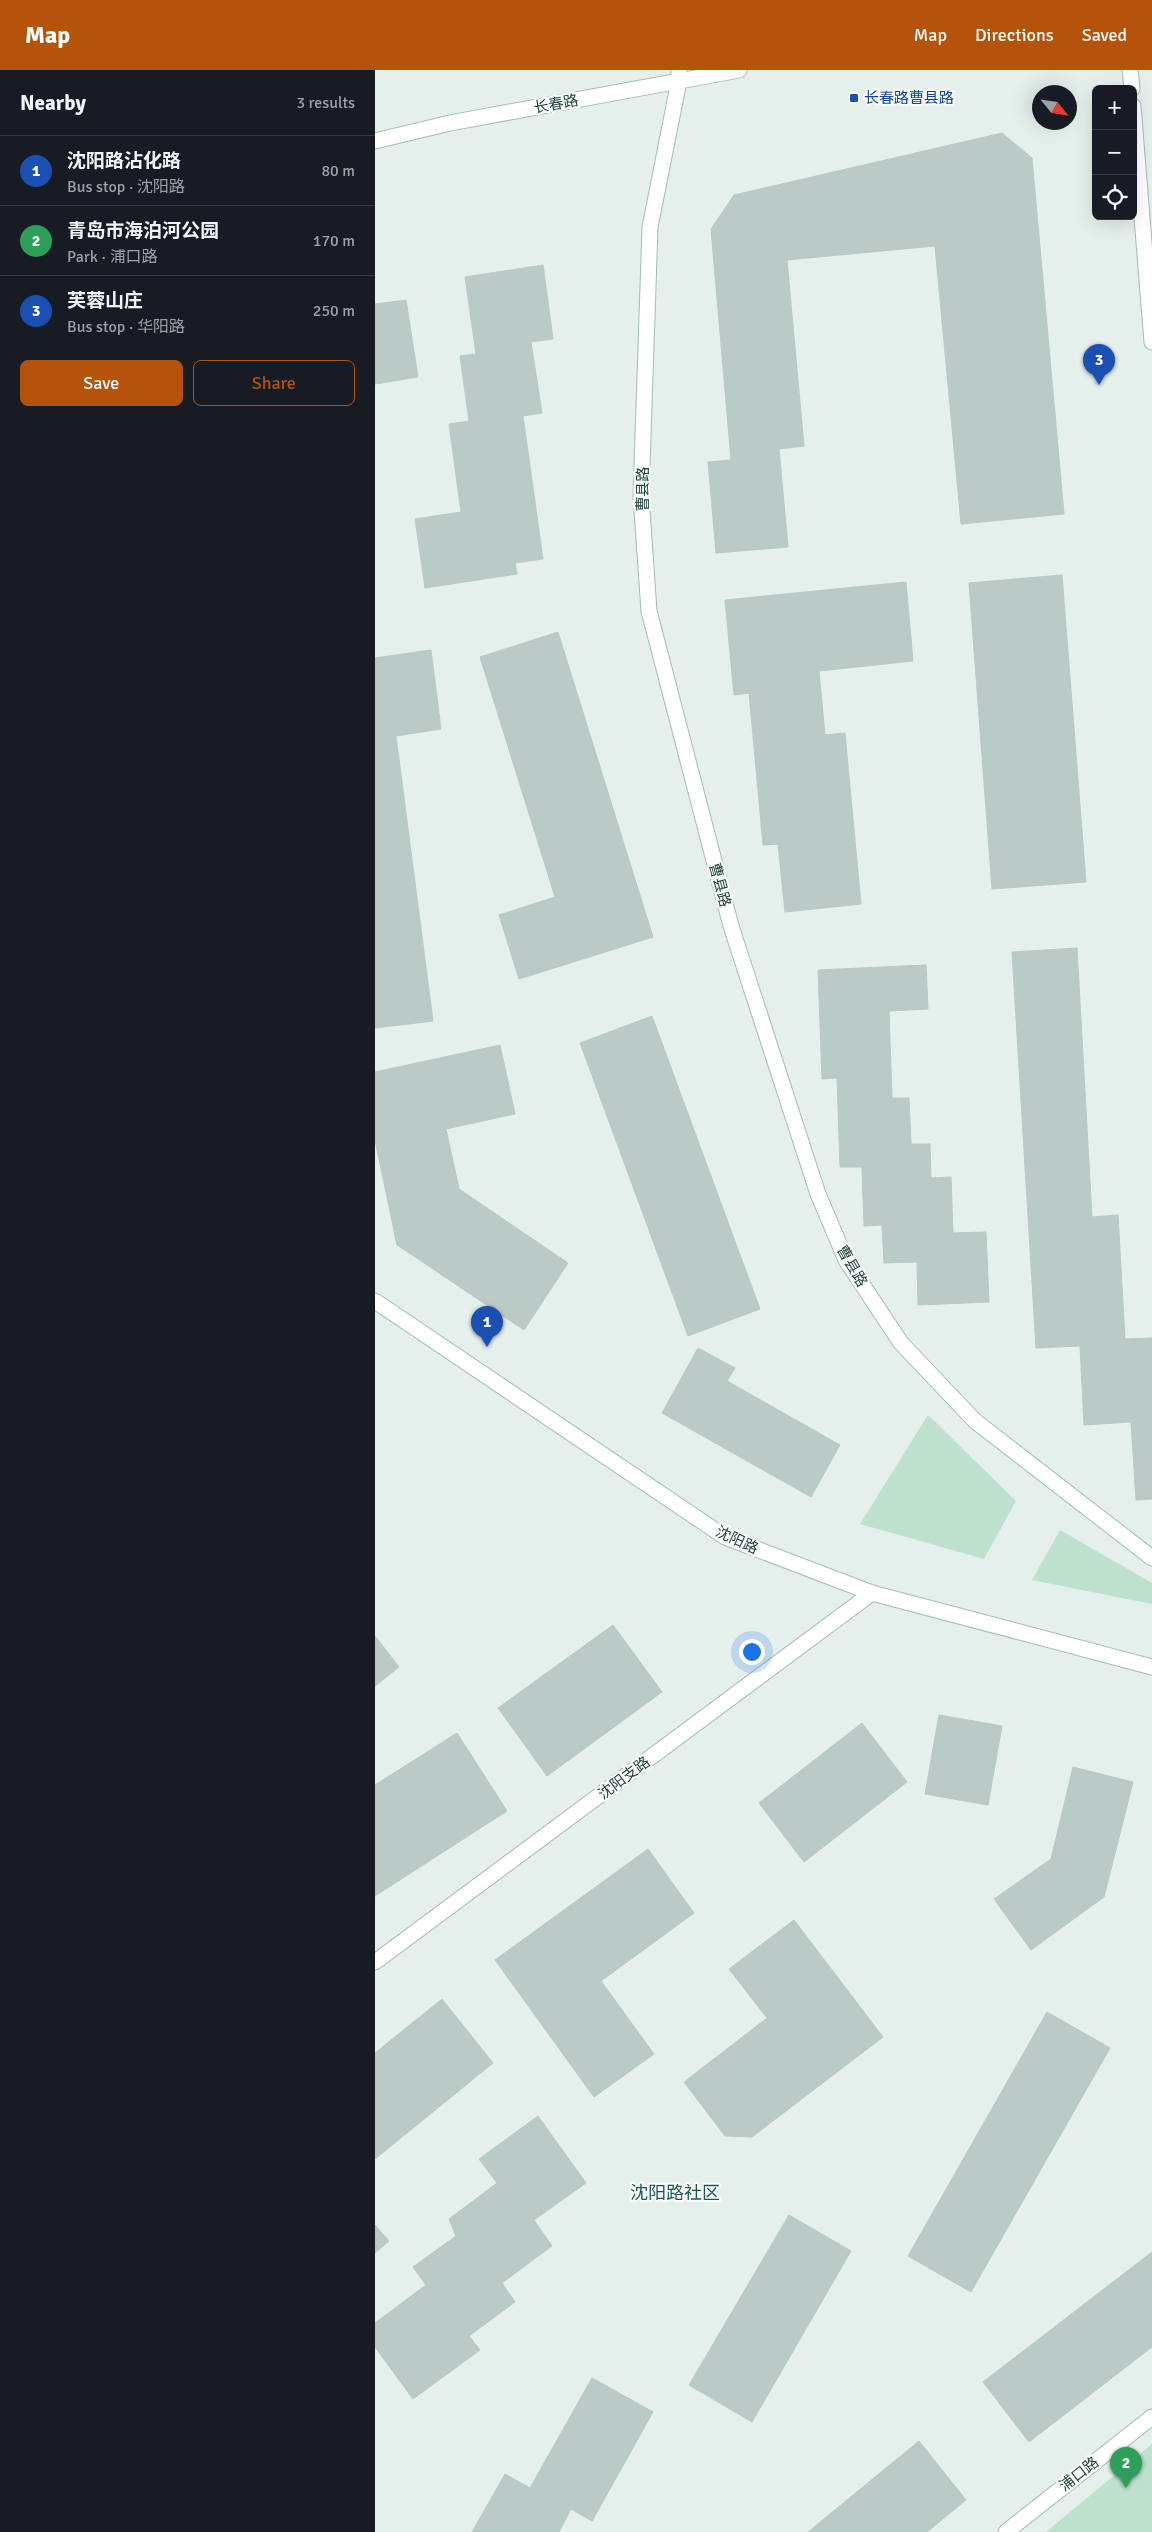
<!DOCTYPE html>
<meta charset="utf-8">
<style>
body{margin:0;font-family:Signika,"Noto Sans SC",sans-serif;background:#242831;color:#f1f3f6}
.controls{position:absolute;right:15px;top:15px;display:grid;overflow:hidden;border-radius:8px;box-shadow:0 5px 20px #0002}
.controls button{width:45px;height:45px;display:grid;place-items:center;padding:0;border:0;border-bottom:1px solid #363941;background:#171b24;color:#f1f3f6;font:25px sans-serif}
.compass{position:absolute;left:657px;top:15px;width:45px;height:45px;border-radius:50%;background:#171b24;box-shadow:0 5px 20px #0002;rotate:120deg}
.you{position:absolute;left:376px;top:1581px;width:18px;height:18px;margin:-12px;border:4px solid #fff;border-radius:50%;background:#1a73e8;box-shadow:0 0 0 8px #1a73e833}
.badge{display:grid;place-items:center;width:32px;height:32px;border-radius:50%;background:#b45309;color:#fff;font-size:16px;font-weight:700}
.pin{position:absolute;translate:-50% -41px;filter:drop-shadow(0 1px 2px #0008)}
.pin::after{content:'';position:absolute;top:26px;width:18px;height:15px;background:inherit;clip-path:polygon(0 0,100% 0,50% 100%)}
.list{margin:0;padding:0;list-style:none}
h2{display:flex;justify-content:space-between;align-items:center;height:65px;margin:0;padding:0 20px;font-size:21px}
h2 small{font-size:16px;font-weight:400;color:#9ea1a6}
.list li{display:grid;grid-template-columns:32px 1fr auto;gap:15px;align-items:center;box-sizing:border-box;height:70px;padding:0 20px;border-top:1px solid #363941}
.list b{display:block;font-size:19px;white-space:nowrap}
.list p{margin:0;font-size:16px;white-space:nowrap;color:#9ea1a6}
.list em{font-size:16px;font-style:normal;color:#9ea1a6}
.actions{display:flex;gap:10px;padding:15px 20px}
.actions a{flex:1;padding:11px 0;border:1px solid #b45309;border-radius:8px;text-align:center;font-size:18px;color:#b45309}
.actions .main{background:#b45309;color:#fff}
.icon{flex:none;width:28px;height:28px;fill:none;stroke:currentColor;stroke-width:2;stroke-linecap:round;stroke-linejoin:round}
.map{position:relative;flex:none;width:777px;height:2462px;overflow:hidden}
header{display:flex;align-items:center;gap:30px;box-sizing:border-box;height:70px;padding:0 25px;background:#b45309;color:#fff}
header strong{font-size:24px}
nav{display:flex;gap:28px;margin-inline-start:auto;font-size:18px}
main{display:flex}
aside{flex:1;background:#171b24}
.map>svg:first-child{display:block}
.green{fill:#bde1cc}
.building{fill:#bacac6;stroke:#b7cac4}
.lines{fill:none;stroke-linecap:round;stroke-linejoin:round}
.street-casing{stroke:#a7b8b4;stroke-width:17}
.secondary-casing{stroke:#a3bcb6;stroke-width:17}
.street{stroke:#fff;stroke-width:15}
.secondary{stroke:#fff;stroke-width:15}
.transit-dot{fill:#1a4fb4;stroke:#f7fbf9;stroke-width:2}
.labels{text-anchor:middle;stroke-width:4.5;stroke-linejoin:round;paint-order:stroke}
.transit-label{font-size:15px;fill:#164399;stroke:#f7fbf9;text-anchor:start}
.street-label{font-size:15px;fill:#23433e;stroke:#f7fbf9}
.quarter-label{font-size:18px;fill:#1d5750;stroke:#f7fbf9}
</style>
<header>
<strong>Map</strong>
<nav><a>Map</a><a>Directions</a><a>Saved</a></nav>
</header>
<main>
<aside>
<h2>Nearby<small>3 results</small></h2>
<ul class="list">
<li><span class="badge" style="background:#1a4fb4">1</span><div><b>沈阳路沾化路</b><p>Bus stop · 沈阳路</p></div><em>80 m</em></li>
<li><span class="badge" style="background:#2e9e5b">2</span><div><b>青岛市海泊河公园</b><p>Park · 浦口路</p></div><em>170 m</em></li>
<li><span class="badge" style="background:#1a4fb4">3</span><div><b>芙蓉山庄</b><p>Bus stop · 华阳路</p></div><em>250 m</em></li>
</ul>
<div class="actions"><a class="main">Save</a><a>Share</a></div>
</aside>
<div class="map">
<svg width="777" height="2462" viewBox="0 0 777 2462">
<rect width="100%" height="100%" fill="#e5efec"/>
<g class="green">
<polygon points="553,1345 641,1431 609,1489 485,1454"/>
<polygon points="685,1460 777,1513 777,1534 657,1510"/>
<polygon points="777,2374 777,2462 671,2462"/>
</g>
<g class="building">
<polygon points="627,63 657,88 689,444 586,454 560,176 412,190 429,376 404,379 413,477 341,483 333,392 356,390 336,159 359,125"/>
<polygon points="168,195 178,269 156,272 167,343 148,346 168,489 140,493 142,504 50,518 40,449 86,442 74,354 94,351 85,286 101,284 90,207"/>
<polygon points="31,230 43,307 0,314 0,234"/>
<polygon points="687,505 711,812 617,819 594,513"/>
<polygon points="531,512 538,591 444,601 450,665 470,663 486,834 410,842 403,774 388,775 374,623 359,625 350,530"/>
<polygon points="183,562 278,867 144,909 124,845 180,827 105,587"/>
<polygon points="56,580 66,659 21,666 58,951 0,958 0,588"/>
<polygon points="702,878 717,1147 743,1145 750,1269 777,1268 777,1429 761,1430 756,1352 709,1355 705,1276 661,1278 637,882"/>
<polygon points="551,895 553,939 514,941 517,1028 534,1028 536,1074 555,1074 556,1108 576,1107 578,1163 611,1162 614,1232 543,1235 542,1192 509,1193 507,1155 489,1156 487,1097 465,1097 462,1008 447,1009 443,900"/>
<polygon points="277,946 385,1239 313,1266 205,973"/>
<polygon points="125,975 140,1044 71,1059 84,1119 193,1193 149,1260 22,1175 0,1070 0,1002"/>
<polygon points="323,1278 360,1298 352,1311 465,1375 436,1427 287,1343"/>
<polygon points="238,1555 287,1622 172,1706 123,1638"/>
<polygon points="0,1566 24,1597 0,1616"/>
<polygon points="564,1645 627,1656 613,1735 550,1724"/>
<polygon points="487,1653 532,1712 429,1792 384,1733"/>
<polygon points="82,1663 132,1741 0,1826 0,1715"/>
<polygon points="698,1697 758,1712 729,1827 656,1880 619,1829 676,1789"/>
<polygon points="273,1779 319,1843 226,1911 279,1984 219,2027 120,1890"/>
<polygon points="419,1850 508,1967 377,2067 350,2066 309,2012 392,1948 354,1899"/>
<polygon points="67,1929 118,1993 0,2089 0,1983"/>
<polygon points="672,1942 735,1978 596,2222 533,2186"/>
<polygon points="163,2046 211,2113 159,2150 177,2176 127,2213 140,2232 94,2266 105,2280 38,2329 0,2277 0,2253 51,2215 38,2197 81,2166 74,2149 122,2113 104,2089"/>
<polygon points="414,2145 476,2181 377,2352 314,2315"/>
<polygon points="0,2155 14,2171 0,2183"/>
<polygon points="777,2182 777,2277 654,2372 608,2312"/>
<polygon points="217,2308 278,2342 217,2451 196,2439 184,2462 97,2462 130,2404 155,2418"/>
<polygon points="544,2371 591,2430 552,2462 433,2462"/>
</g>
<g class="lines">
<defs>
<g id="street">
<polyline points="0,1892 497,1523"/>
<polyline points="631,2462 777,2347"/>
</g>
<g id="secondary">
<polyline points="304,0 304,11 275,157 266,426 274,541 356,856 443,1124 471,1190 526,1273 600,1351 777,1488"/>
<polyline points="755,0 757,19"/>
<polyline points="758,36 777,272"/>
<polyline points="0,71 75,53 364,0"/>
<polyline points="0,1231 350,1467 497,1523 777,1597"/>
</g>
</defs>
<use href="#street" class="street-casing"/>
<use href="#secondary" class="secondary-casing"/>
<use href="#street" class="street"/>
<use href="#secondary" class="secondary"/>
</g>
<rect class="transit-dot" x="474" y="23" width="10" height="10" rx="2.5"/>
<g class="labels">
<g class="transit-label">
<text x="489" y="33">长春路曹县路</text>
</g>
<g class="street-label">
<text transform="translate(181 34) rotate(-10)" y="5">长春路</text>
<text transform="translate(268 419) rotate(-90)" y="5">曹县路</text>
<text transform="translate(345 815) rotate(75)" y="5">曹县路</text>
<text transform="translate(477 1196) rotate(60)" y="5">曹县路</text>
<text transform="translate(362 1470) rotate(25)" y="5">沈阳路</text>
<text transform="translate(249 1708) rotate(-37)" y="5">沈阳支路</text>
<text transform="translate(704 2404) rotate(-38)" y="5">浦口路</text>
</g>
<g class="quarter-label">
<text x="300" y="2129">沈阳路社区</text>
</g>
</g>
</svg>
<div class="controls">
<button>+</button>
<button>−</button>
<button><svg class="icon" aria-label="locate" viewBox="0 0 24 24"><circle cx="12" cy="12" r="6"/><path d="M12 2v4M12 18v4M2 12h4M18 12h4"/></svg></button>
</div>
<svg class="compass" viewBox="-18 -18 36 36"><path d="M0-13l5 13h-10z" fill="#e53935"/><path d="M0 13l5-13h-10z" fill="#9ea1a6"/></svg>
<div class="you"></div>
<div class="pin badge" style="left:112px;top:1277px;background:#1a4fb4">1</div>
<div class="pin badge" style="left:751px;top:2418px;background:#2e9e5b">2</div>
<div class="pin badge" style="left:724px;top:315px;background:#1a4fb4">3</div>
</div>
</main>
